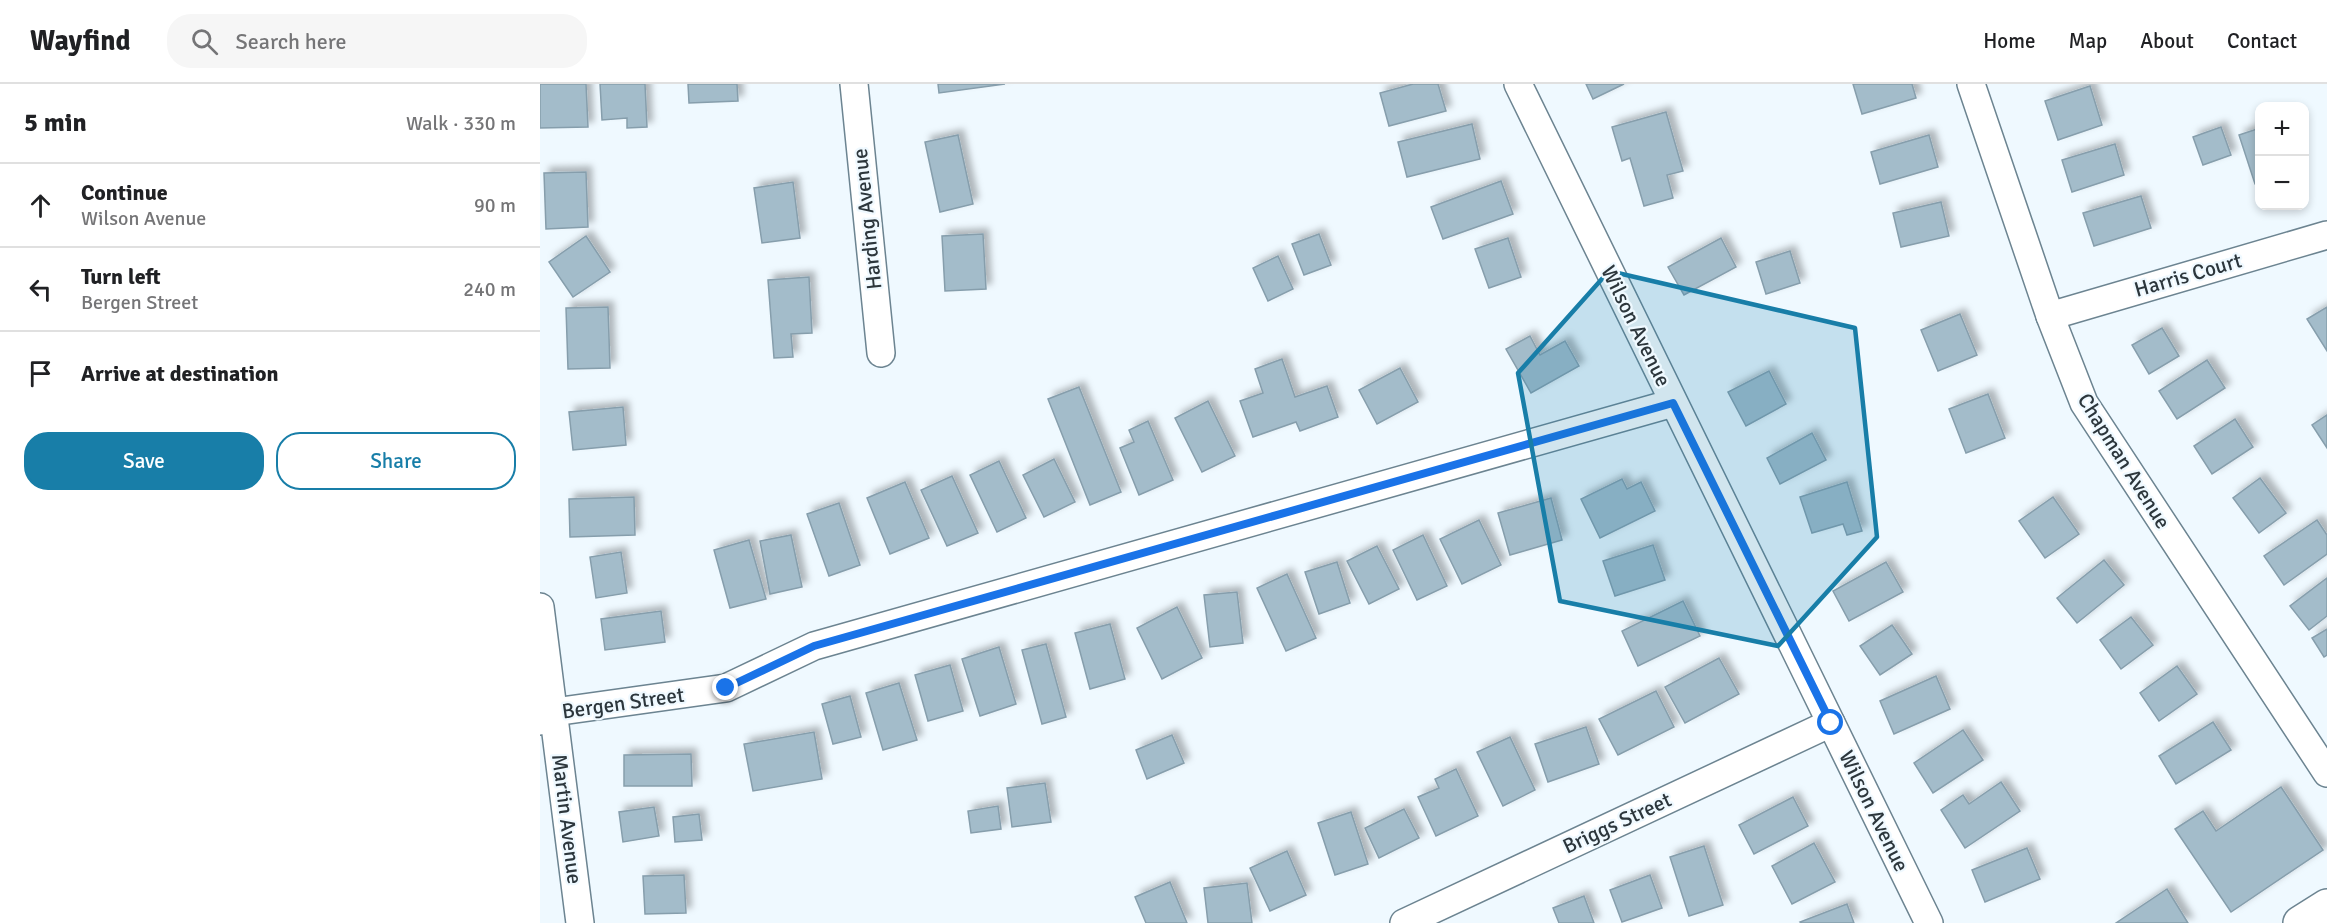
<!DOCTYPE html>
<meta charset="utf-8">
<style>
body{margin:0;font-family:Signika,sans-serif;background:#f6f6f6;color:#202124}
.controls{position:absolute;right:18px;top:18px;display:grid;overflow:hidden;border-radius:12px;box-shadow:0 3px 9px #0003}
.controls button{width:54px;height:54px;display:grid;place-items:center;padding:0;border:0;border-bottom:2px solid #e0e0e0;background:#fff;color:#202124;font:30px sans-serif}
.stop{position:absolute;width:18px;height:18px;margin:-14px;border:4px solid #1a73e8;border-radius:50%;background:#fff}
.stop.end{background:#1a73e8;border-color:#fff;box-shadow:0 2px 6px #0008}
.list{margin:0;padding:0;list-style:none}
h2{display:flex;justify-content:space-between;align-items:center;height:78px;margin:0;padding:0 24px;font-size:26px}
h2 small{font-size:20px;font-weight:400;color:#757577}
.list li{display:grid;grid-template-columns:39px 1fr auto;gap:18px;align-items:center;box-sizing:border-box;height:84px;padding:0 24px;border-top:2px solid #e0e0e0}
.list b{display:block;font-size:22px;white-space:nowrap}
.list p{margin:0;font-size:20px;white-space:nowrap;color:#757577}
.list em{font-size:20px;font-style:normal;color:#757577}
.actions{display:flex;gap:12px;padding:18px 24px}
.actions a{flex:1;padding:14px 0;border:2px solid #187ea8;border-radius:24px;text-align:center;font-size:21px;color:#187ea8}
.actions .main{background:#187ea8;color:#fff}
.icon{flex:none;width:33px;height:33px;fill:none;stroke:currentColor;stroke-width:2;stroke-linecap:round;stroke-linejoin:round}
.map{position:relative;flex:none;width:1787px;height:839px;overflow:hidden}
header{display:flex;align-items:center;gap:36px;box-sizing:border-box;height:84px;padding:0 30px;background:#fff;border-bottom:2px solid #e0e0e0}
header strong{font-size:28px}
nav{display:flex;gap:33px;margin-inline-start:auto;font-size:21px}
.search{width:420px;height:54px;background:#f6f6f6;display:flex;align-items:center;gap:15px;box-sizing:border-box;padding:0 21px;border-radius:24px;color:#757577;font-size:22px}
main{display:flex}
aside{flex:1;background:#fff}
.map>svg:first-child{display:block}
.building{fill:#a3bcca;stroke:#869eac;stroke-width:1.5;filter:url(#shadow)}
.lines{fill:none;stroke-linecap:round;stroke-linejoin:round}
.minor-casing{stroke:#6c8491;stroke-width:30}
.secondary-casing{stroke:#6c8491;stroke-width:36}
.minor{stroke:#fff;stroke-width:27}
.secondary{stroke:#fff;stroke-width:33}
.route{stroke:#1a73e8;stroke-width:8}
.marked{fill:#187ea8;fill-opacity:0.2;stroke:#187ea8;stroke-width:4.5;stroke-linejoin:round}
.labels{text-anchor:middle;stroke-width:4.5;stroke-linejoin:round;paint-order:stroke}
.street-label{font-size:21px;fill:#2c363c;stroke:#eff9ff}
</style>
<header>
<strong>Wayfind</strong>
<div class="search"><svg class="icon" aria-label="search" viewBox="0 0 24 24"><circle cx="10" cy="10" r="6"/><path d="M15 15l6 6"/></svg>Search here</div>
<nav><a>Home</a><a>Map</a><a>About</a><a>Contact</a></nav>
</header>
<main>
<aside>
<h2>5 min<small>Walk · 330 m</small></h2>
<ul class="list">
<li><svg class="icon" aria-label="ahead" viewBox="0 0 24 24"><path d="M12 20V5M6 11l6-6 6 6"/></svg><div><b>Continue</b><p>Wilson Avenue</p></div><em>90 m</em></li>
<li><svg class="icon" aria-label="left" viewBox="0 0 24 24"><path d="M17 20v-9H6M10 6l-5 5 5 5"/></svg><div><b>Turn left</b><p>Bergen Street</p></div><em>240 m</em></li>
<li><svg class="icon" aria-label="arrive" viewBox="0 0 24 24"><path d="M6 21V4h12l-3 4 3 4H6"/></svg><div><b>Arrive at destination</b></div></li>
</ul>
<div class="actions"><a class="main">Save</a><a>Share</a></div>
</aside>
<div class="map">
<svg width="1787" height="839" viewBox="0 0 1787 839">
<defs>
<filter id="shadow"><feDropShadow dx="5.5" dy="-5.5" stdDeviation="3" flood-color="#0004"/></filter>
</defs>
<rect width="100%" height="100%" fill="#eff9ff"/>
<g class="building">
<polygon points="0,0 46,0 48,43 0,44"/>
<polygon points="60,0 105,0 107,43 87,44 87,34 62,36"/>
<polygon points="148,0 197,0 198,17 149,19"/>
<polygon points="398,0 465,0 399,9"/>
<polygon points="873,0 898,0 906,27 849,42 840,9"/>
<polygon points="1046,0 1084,0 1053,15"/>
<polygon points="1313,0 1372,0 1376,14 1322,30"/>
<polygon points="1550,2 1562,41 1518,56 1505,17"/>
<polygon points="1126,28 1143,87 1127,91 1133,114 1104,122 1090,74 1082,77 1072,43"/>
<polygon points="932,40 940,75 867,93 858,58"/>
<polygon points="1681,43 1691,71 1663,81 1653,53"/>
<polygon points="1720,44 1720,99 1715,100 1699,51"/>
<polygon points="418,51 433,120 400,128 385,58"/>
<polygon points="1389,51 1398,83 1340,100 1331,68"/>
<polygon points="1575,60 1584,91 1532,108 1522,76"/>
<polygon points="46,88 48,143 6,145 4,89"/>
<polygon points="961,97 973,130 903,155 891,123"/>
<polygon points="253,98 260,154 222,159 214,104"/>
<polygon points="1601,112 1611,144 1554,162 1543,129"/>
<polygon points="1401,118 1409,152 1361,163 1353,129"/>
<polygon points="443,150 446,205 405,207 402,152"/>
<polygon points="779,150 791,181 764,191 752,160"/>
<polygon points="46,152 70,188 33,213 9,178"/>
<polygon points="968,154 981,193 949,204 935,165"/>
<polygon points="1181,154 1196,183 1144,211 1128,183"/>
<polygon points="1250,167 1260,199 1226,210 1216,178"/>
<polygon points="738,172 753,205 728,217 713,184"/>
<polygon points="269,193 272,249 251,250 253,273 234,274 228,196"/>
<polygon points="68,223 70,284 28,285 26,224"/>
<polygon points="1787,223 1787,267 1767,235"/>
<polygon points="1420,230 1437,271 1398,287 1381,246"/>
<polygon points="1622,244 1639,272 1609,290 1592,261"/>
<polygon points="990,252 1000,271 1025,257 1039,282 991,309 966,265"/>
<polygon points="742,275 755,313 787,302 798,333 760,347 756,338 713,353 700,317 723,309 715,285"/>
<polygon points="1667,276 1685,304 1637,335 1619,307"/>
<polygon points="860,284 878,318 837,340 819,306"/>
<polygon points="1229,287 1246,320 1206,342 1188,308"/>
<polygon points="539,303 581,408 550,421 508,315"/>
<polygon points="1448,310 1465,354 1426,369 1409,325"/>
<polygon points="668,317 695,372 662,388 635,334"/>
<polygon points="83,323 86,361 33,366 29,328"/>
<polygon points="1787,331 1787,364 1772,341"/>
<polygon points="1695,335 1713,363 1672,390 1654,362"/>
<polygon points="608,337 633,396 599,411 580,364 594,358 589,346"/>
<polygon points="1272,349 1286,376 1240,400 1227,374"/>
<polygon points="514,375 535,418 504,433 483,391"/>
<polygon points="459,377 486,434 457,448 430,391"/>
<polygon points="412,392 438,449 407,462 381,406"/>
<polygon points="1720,394 1746,429 1719,449 1693,414"/>
<polygon points="1082,395 1087,405 1101,398 1115,427 1060,454 1041,415"/>
<polygon points="365,398 389,454 350,470 327,414"/>
<polygon points="1307,398 1322,447 1307,451 1303,440 1272,449 1260,413"/>
<polygon points="94,413 95,451 30,453 29,415"/>
<polygon points="1513,413 1539,450 1505,474 1479,437"/>
<polygon points="1011,414 1022,456 970,471 958,429"/>
<polygon points="299,419 320,481 289,492 267,430"/>
<polygon points="939,436 961,481 922,500 900,455"/>
<polygon points="1777,436 1787,451 1787,470 1744,501 1724,472"/>
<polygon points="251,451 262,503 230,510 220,457"/>
<polygon points="883,451 907,502 877,516 853,466"/>
<polygon points="209,456 226,515 190,524 174,466"/>
<polygon points="1113,461 1125,496 1075,512 1063,477"/>
<polygon points="837,462 859,505 829,520 807,477"/>
<polygon points="81,468 87,509 56,514 50,473"/>
<polygon points="1564,476 1584,501 1537,539 1517,514"/>
<polygon points="797,478 810,519 779,530 765,488"/>
<polygon points="1346,478 1363,508 1309,537 1293,507"/>
<polygon points="747,490 776,554 746,567 717,504"/>
<polygon points="1787,494 1787,532 1769,546 1750,522"/>
<polygon points="697,508 703,559 670,563 664,511"/>
<polygon points="1143,517 1160,552 1098,582 1082,547"/>
<polygon points="637,523 662,574 622,595 597,544"/>
<polygon points="121,527 125,558 65,566 61,535"/>
<polygon points="1591,533 1613,561 1581,585 1560,556"/>
<polygon points="570,540 585,595 550,605 535,549"/>
<polygon points="1352,541 1372,570 1340,591 1320,562"/>
<polygon points="1787,545 1787,571 1784,573 1772,554"/>
<polygon points="506,560 526,633 502,640 482,566"/>
<polygon points="459,563 476,620 440,632 422,575"/>
<polygon points="1179,574 1199,610 1145,639 1125,603"/>
<polygon points="410,581 423,627 388,637 375,591"/>
<polygon points="1637,582 1657,610 1619,637 1600,609"/>
<polygon points="1396,592 1410,625 1354,650 1340,617"/>
<polygon points="359,599 377,656 343,666 326,609"/>
<polygon points="1116,607 1134,643 1078,671 1059,635"/>
<polygon points="310,612 321,653 293,660 282,620"/>
<polygon points="1673,638 1691,666 1636,700 1619,672"/>
<polygon points="1046,643 1059,680 1008,698 995,660"/>
<polygon points="1423,646 1443,676 1393,709 1374,679"/>
<polygon points="274,648 282,695 213,707 204,660"/>
<polygon points="632,651 644,679 607,695 596,666"/>
<polygon points="970,653 995,706 963,722 937,668"/>
<polygon points="151,670 152,702 84,702 84,671"/>
<polygon points="916,685 938,732 896,752 878,713 899,704 895,695"/>
<polygon points="1461,698 1480,727 1425,764 1401,726 1423,711 1429,720"/>
<polygon points="505,699 511,738 472,743 467,704"/>
<polygon points="1741,703 1783,766 1691,828 1635,745 1663,727 1676,747"/>
<polygon points="1253,713 1268,742 1214,770 1199,741"/>
<polygon points="458,722 461,745 431,749 428,727"/>
<polygon points="114,723 119,752 83,758 79,728"/>
<polygon points="864,725 879,754 839,774 825,744"/>
<polygon points="811,728 828,780 795,791 778,739"/>
<polygon points="159,730 162,756 135,758 133,733"/>
<polygon points="1274,759 1295,798 1252,820 1232,782"/>
<polygon points="1164,762 1183,821 1149,832 1130,773"/>
<polygon points="1487,764 1500,795 1445,818 1432,786"/>
<polygon points="747,767 766,811 730,827 710,784"/>
<polygon points="144,791 146,829 105,830 103,792"/>
<polygon points="1110,791 1122,824 1082,838 1070,806"/>
<polygon points="630,798 647,839 606,839 595,813"/>
<polygon points="707,799 712,839 668,839 664,804"/>
<polygon points="1627,805 1648,839 1576,839"/>
<polygon points="1044,812 1054,839 1019,839 1013,824"/>
<polygon points="1307,820 1314,839 1261,839 1260,838"/>
</g>
<g class="lines">
<defs>
<g id="minor">
<polyline points="314,0 341,269"/>
<polyline points="978,0 1389,839"/>
<polyline points="1431,0 1510,232 1544,319 1787,689"/>
<polyline points="1510,232 1787,151"/>
<polyline points="0,523 40,839"/>
<polyline points="0,637 14,628 186,604 274,562 1133,319"/>
<polyline points="864,839 1291,639"/>
</g>
<polyline id="secondary" points="1760,839 1787,822"/>
</defs>
<use href="#minor" class="minor-casing"/>
<use href="#secondary" class="secondary-casing"/>
<use href="#minor" class="minor"/>
<use href="#secondary" class="secondary"/>
</g>
<g class="lines">
<polyline class="route" points="186,604 274,562 1133,319 1291,639"/>
</g>
<path class="marked" d="M1069,187l246,57 22,209 -99,109 -218,-45 -42,-228z"/>
<g class="labels">
<g class="street-label">
<text transform="translate(327 135) rotate(-96)" y="7">Harding Avenue</text>
<text transform="translate(1648 191) rotate(-16)" y="7">Harris Court</text>
<text transform="translate(1096 242) rotate(64)" y="7">Wilson Avenue</text>
<text transform="translate(1584 377) rotate(58)" y="7">Chapman Avenue</text>
<text transform="translate(83 619) rotate(-8)" y="7">Bergen Street</text>
<text transform="translate(1334 727) rotate(64)" y="7">Wilson Avenue</text>
<text transform="translate(27 735) rotate(83)" y="7">Martin Avenue</text>
<text transform="translate(1077 739) rotate(-25)" y="7">Briggs Street</text>
</g>
</g>
</svg>
<div class="controls">
<button>+</button>
<button>−</button>
</div>
<div class="stop" style="left:1291px;top:639px"></div>
<div class="stop end" style="left:186px;top:604px"></div>
</div>
</main>
